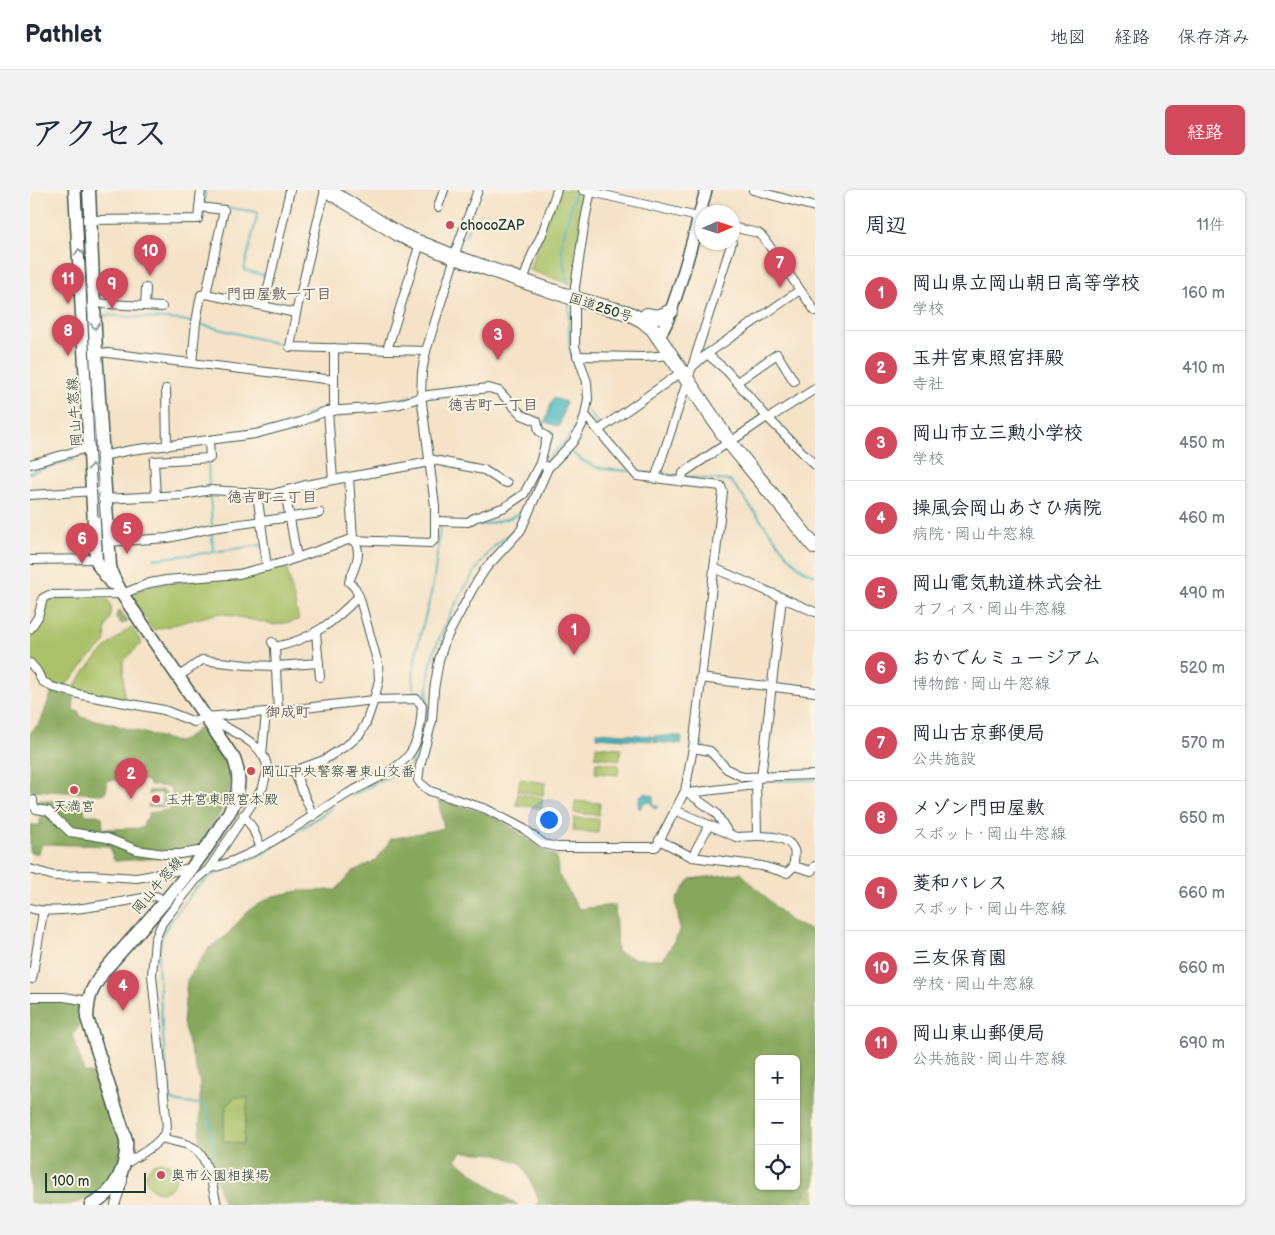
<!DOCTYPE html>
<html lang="ja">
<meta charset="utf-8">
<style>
body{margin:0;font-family:"Balsamiq Sans","Klee One",sans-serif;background:#f2f2f3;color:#1f2937}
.controls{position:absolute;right:15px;bottom:15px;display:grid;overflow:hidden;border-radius:8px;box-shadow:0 1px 4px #0004}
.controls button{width:45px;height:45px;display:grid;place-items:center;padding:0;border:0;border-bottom:1px solid #e0e1e3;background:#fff;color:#1f2937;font:25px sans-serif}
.compass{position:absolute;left:665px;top:15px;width:45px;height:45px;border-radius:50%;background:#fff;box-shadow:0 1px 4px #0004;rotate:87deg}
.scale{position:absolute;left:15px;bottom:12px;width:101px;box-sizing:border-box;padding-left:5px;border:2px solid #1f3d34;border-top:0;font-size:14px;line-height:18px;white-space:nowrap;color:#1f3d34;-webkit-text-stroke:4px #fcf5e5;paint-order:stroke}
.you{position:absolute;left:518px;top:629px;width:18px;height:18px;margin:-12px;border:4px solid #fff;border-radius:50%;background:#1a73e8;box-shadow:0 0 0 8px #1a73e833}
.badge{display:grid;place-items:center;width:32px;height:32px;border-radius:50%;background:#d1495b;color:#fff;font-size:16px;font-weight:700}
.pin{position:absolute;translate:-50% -41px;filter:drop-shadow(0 1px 2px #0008)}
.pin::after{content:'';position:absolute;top:26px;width:18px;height:15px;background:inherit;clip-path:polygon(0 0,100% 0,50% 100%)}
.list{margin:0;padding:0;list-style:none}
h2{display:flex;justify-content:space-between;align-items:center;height:65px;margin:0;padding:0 20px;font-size:21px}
h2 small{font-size:16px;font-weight:400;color:#747a83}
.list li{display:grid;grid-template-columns:32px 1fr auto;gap:15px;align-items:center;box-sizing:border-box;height:75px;padding:0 20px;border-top:1px solid #e0e1e3}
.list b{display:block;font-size:19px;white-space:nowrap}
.list p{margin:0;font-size:16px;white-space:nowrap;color:#747a83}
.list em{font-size:16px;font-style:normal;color:#747a83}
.icon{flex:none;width:28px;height:28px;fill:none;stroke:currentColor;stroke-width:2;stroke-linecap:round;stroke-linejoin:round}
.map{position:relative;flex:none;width:785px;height:1015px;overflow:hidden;border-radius:8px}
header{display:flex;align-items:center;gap:30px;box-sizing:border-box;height:70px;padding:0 25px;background:#fff;border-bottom:1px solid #e0e1e3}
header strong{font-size:24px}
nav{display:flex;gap:28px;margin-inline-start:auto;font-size:18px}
.intro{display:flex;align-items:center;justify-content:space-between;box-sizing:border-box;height:120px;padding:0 30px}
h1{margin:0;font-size:35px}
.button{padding:12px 22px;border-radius:8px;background:#d1495b;color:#fff;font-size:18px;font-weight:700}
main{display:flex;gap:30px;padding:0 30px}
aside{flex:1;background:#fff;border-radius:8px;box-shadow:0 1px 4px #0004}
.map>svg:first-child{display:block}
.green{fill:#a9c167;stroke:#647f4e}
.forest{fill:#86a75c;stroke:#527248;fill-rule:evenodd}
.water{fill:#42b2bc;stroke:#307878}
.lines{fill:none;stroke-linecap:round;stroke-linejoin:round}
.stream{stroke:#42b2bc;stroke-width:2}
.street-casing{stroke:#3f564a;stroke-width:10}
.secondary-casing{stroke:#3f564a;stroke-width:14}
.primary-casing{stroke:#3f564a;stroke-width:15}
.highway-casing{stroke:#3f564a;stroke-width:16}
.street{stroke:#fff;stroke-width:8}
.secondary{stroke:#fff;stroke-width:11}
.primary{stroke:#fff;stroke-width:12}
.highway{stroke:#fff;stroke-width:14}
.tram{stroke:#1f3d34;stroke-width:1}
.oneway{stroke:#8f9e9a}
.poi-dot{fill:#d1495b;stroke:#fcf5e5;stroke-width:2}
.labels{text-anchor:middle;stroke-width:4;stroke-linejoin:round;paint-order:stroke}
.poi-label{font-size:14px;fill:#1f3d34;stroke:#fcf5e5;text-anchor:start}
.street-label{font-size:14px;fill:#1f3d34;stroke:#fcf5e5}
.neighbourhood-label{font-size:15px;font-weight:bold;fill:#635f62;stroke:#fcf5e5}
</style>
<header>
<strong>Pathlet</strong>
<nav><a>地図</a><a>経路</a><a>保存済み</a></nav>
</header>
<div class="intro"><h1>アクセス</h1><a class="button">経路</a></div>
<main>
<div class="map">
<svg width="785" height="1015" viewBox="0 0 785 1015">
<rect width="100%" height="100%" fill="#fcf5e5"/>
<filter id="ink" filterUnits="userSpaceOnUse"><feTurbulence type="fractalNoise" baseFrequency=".02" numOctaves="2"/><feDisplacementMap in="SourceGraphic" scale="10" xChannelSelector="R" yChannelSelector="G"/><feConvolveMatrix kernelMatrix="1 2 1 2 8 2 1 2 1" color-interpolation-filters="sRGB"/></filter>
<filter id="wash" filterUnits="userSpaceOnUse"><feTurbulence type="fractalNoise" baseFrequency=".0096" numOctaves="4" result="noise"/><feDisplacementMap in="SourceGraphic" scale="20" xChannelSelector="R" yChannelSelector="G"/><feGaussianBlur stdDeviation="1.12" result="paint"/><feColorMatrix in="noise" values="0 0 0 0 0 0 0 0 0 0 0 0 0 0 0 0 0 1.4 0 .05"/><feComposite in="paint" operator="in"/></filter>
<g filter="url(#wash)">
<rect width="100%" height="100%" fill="#f5e2c7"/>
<g class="green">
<polygon points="528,0 559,0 543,95 499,80"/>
<polygon points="256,375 269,430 245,435 190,423 123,440 99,404 121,396"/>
<path d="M65,405l4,4 9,1c7,13 2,16 -2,27 -2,5 1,11 -1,16l-16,16 -24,27 -11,-1 -9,-6 -15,-19v-28l16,-34z"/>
<path d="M101,437l11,16 -19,18 1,38 -51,-10c12,-22 38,-48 58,-62z"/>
<polygon points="566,556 591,558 590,570 565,567"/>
<polygon points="566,572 589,575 588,585 565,583"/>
<polygon points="490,589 515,593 513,605 488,601"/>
<polygon points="488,604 513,608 511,618 486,615"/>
<polygon points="545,611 570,613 569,625 544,623"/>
<polygon points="544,628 569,629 568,643 543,641"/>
<polygon points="205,907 218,908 213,954 192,951 196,917"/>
<circle cx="131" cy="987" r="15"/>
<polygon points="781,999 785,999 785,1015 772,1015"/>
</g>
<g class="forest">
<polygon points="90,420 98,432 92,434 86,429 87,422"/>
<path d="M22,501l20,6 2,1 -1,12 6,2 2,5 33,7 8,3 56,15 6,-2 18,-14c8,11 19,22 25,35 15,31 -19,70 -35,95l-76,5 -3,-2 -2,-9 -3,-4 -66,-2 -3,9h-9v-28h10l1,-18 -5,-3 2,-4 37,2 9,6 1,7h12l5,2 1,12 40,-1 1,-7 3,-2 2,-6 19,-3c6,-5 5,-16 2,-23l-20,-2 -5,-5h-37l-2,12 -4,2 -72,-4v-57l11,-12z"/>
<polygon points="132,600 137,603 136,616 118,617 119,613 123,615 133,615 132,603 123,603 119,605 118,601"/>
<path d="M408,609c19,7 42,11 60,20 21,11 38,29 59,38l1,17 21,35 36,-4 2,47 20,7h26l17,-27 -4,-32 14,-21 51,-6 49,48 25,11v254l-5,1 -10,18h-264l3,-4 -4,-11 -13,-26 -24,-10 -37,-2 -5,8 37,29 25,16h-294l-10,-32 -14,-28v-62l-17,-60 4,-43 22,-32 17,-12 23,-26 24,-14 26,-5 37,-1 16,-18 23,-11 16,-22 53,-11zM729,869h37v127h-37zM205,907l13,1 -5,46 -20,-3 3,-34z"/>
<path d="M0,811h39l11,7 3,14 -11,13 12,37 15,3c7,18 15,36 20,54 9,40 -15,72 -55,76 -11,0 -23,-1 -34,-3z"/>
</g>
<g class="water">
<polygon points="523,208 536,212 529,237 515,232"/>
<polygon points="567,542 622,546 622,551 567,547"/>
<polygon points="624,546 650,546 652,549 651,553 646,554 624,552"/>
<polygon points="615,603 624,606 623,615 628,616 626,619 619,612 613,614 610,619 608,617 610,606"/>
</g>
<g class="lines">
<g class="stream">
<polyline points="175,1 174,14 177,14"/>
<polyline points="194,17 228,22 214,80 237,86"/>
<polyline points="435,47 438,38"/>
<polyline points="424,52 429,42"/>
<polyline points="537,92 531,57 545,0"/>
<polyline points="70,125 152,130 164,133"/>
<polyline points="169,134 257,156"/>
<polyline points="370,210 381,206"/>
<polyline points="559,222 570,237"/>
<polyline points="274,226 288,220"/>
<path d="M540,261c22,19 32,18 59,20"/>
<polyline points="178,270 179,297"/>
<path d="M515,272c9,-11 20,-19 28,-31 7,-13 11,-29 9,-44 -2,-11 -9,-22 -11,-33 -3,-16 -2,-34 -2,-50"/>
<polyline points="606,282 624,284"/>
<polyline points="0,283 44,269"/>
<polyline points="629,284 651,286"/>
<polyline points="656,287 701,291 758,366 773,380 785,385"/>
<polyline points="180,303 182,335"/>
<polyline points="439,335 453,335 480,328 493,321"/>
<polyline points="182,342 183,362 232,355"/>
<polyline points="123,369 183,362"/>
<path d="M398,503l-11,-1 -4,-4c-1,-33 11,-63 18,-94 5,-23 7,-46 9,-69h2"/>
<path d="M397,537c0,-22 0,-47 5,-68 8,-31 37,-82 57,-107 8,-10 21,-16 28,-27 10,-16 18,-41 26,-58"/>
<polyline points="668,553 672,553 674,557"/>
<polyline points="677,564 690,576"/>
<polyline points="699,584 711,591 723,592"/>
<polyline points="730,591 785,590"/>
<polyline points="321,606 380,576 395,544"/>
<path d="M182,966c3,-9 0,-15 -1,-24 -4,-44 -16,-20 -41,-33l-8,-73 -4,-64 4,-27 8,-13 25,-33 16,-13 55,-24 66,-44"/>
</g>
</g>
</g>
<g filter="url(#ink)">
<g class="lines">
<defs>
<g id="street">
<polyline points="295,0 266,123 260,157 396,161"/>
<polyline points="553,0 672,28"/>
<polyline points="723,0 785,17"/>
<polyline points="169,17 194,20 176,104"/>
<polyline points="408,17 414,0"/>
<polyline points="56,30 168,29 171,0"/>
<polyline points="702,37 728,43 733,47 785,121"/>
<polyline points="426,60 448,0"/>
<polyline points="495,85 502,65 512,44 527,0"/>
<polyline points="62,113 132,117"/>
<polyline points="115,116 116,98"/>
<polyline points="234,116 260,0"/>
<polyline points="357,160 391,50"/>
<polyline points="62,163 69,162 304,190"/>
<polyline points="677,164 770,100"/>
<polyline points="547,166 613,167 643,165"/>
<polyline points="162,173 166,132 171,105 176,104 266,123"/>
<polyline points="662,177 702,52"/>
<polyline points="707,192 747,164 764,191"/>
<polyline points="136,199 137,256"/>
<polyline points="298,221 303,290"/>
<polyline points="304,221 304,158"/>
<polyline points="555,225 607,286 691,296 693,302 663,558 655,601 626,657 527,657 514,654 494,639 456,619 400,601 391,594 388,590 390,576 402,531 404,500 409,470 415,451 443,398 456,378 491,340 518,278 543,252 552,235 555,225 558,209 557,192 545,157 545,97 555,30 561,0"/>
<polyline points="739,228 785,199"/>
<polyline points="569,240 653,181"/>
<polyline points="706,248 737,227"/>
<polyline points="72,266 101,260 225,244 270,232 296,221 341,218 370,214 398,205 459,198 469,201 492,225 507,231 509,241 517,247 510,273 518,278"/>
<polyline points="399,269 454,280 471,291 477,293"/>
<polyline points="0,274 61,257"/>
<polyline points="625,289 662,177 677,164 697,181 737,227 785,275"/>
<polyline points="652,292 653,283 699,252"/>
<polyline points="255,301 267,368"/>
<polyline points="227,303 237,377"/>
<polyline points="0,305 65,301"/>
<polyline points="126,307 124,271 180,268 179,251"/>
<polyline points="73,309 153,305 181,300 242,304 276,295 400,272"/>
<polyline points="405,331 438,332 444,328 475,317 494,304 510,273"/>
<polyline points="77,352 138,348 182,338 290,323"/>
<polyline points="0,370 66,369"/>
<polyline points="684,378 785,422"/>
<polyline points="0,439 8,427 13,408 19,405 92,404 120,393 136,390 209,384 255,372 318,350 401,353 405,349 405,316 391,205 392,182 396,161 425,67"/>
<polyline points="286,443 290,487"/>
<polyline points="242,452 245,457 248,521"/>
<path d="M245,457c36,-7 59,-25 84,-51"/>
<path d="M0,473l7,8 5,10 10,6 30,8 82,15 30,12 12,-5 72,-6 96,-11 42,-1 6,6c-1,17 -2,36 -14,51 -15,18 -41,26 -61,38 -45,27 -86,61 -138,75"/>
<polyline points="148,487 172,470 216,475 246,476 289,473"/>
<polyline points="670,488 785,502"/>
<polyline points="663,558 680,561 697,579 713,587 785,585"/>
<polyline points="232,565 236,522"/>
<path d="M237,581h27l30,-11 26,-17 10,-9 6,-11 8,-23 5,-20 -1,-16 -18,-65 -5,-11 -6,-6c5,-14 15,-30 4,-43l-4,-61"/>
<polyline points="264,581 283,626"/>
<polyline points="731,588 752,408"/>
<polyline points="657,602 686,623 699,644"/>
<polyline points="658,603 726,595"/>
<polyline points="3,610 3,615 6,619 18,621 40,642 77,648 107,660 134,664 150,664 168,661 173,662"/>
<polyline points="645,620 706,647 727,646 726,587"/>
<polyline points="213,625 222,637 231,658"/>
<path d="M727,646c11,0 32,0 37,14 2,5 -1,11 0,16"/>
<polyline points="629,650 662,667 732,676 757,683 764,676 781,681 785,676"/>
<polyline points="662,667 679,635"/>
<polyline points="0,679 24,686 59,685 107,688 161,678"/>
<path d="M0,718c23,9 98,-8 125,-12l3,1"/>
<polyline points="2,789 13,722"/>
<polyline points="0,807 34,807 58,811"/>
<path d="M131,948c10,3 24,4 33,10 14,8 19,42 23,57"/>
<path d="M85,1015l8,-24v-16c13,-8 41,-22 44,-38l-15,-152 3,-35 7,-17 34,-43 13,-11 54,-82c1,-5 3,-11 4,-15 3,-27 -39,-43 -57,-53"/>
</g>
<path id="secondary" d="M627,147c9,-8 13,-24 17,-35 13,-37 22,-74 32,-112"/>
<g id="primary">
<polyline points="45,0 66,369 69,376 81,393"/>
<path d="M59,0l7,162 14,214 2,9 10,19 112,165c5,13 6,25 2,38 -3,11 -10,21 -16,30 -32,53 -77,98 -116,144 -13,19 -16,24 -17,47l39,122c2,26 -11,54 -35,65"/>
</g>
<g id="highway">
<polyline points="297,0 370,45 425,67 496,92 546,109 598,123 612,130 623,139 699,252 785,357"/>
<path d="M617,125c10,3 15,1 24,-4"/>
</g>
</defs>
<use href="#street" class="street-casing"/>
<use href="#secondary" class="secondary-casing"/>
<use href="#primary" class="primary-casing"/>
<use href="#highway" class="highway-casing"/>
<use href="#street" class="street"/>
<use href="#secondary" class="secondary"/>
<use href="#primary" class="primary"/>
<use href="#highway" class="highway"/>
<polyline class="tram" points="51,0 68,327"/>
</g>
<defs><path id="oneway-chevron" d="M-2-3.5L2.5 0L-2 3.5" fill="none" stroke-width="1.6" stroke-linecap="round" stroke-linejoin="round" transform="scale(1.25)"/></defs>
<g class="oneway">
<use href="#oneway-chevron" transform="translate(49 62) rotate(-94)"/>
<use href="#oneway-chevron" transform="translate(65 136) rotate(88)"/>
<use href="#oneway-chevron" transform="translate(62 277) rotate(-92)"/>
</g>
</g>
<g class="poi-dot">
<circle cx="420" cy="35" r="5"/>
<circle cx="221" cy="581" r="5"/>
<circle cx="44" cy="600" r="5"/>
<circle cx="126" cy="609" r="5"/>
<circle cx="131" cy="985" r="5"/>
</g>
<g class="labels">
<g class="poi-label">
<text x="430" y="40">chocoZAP</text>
<text x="231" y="586">岡山中央警察署東山交番</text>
<text x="136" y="614">玉井宮東照宮本殿</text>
<text x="44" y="621" text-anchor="middle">天満宮</text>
<text x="141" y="990">奥市公園相撲場</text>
</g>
<g class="street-label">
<text transform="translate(571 117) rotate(18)" y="5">国道250号</text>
<text transform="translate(44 222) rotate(-94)" y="5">岡山牛窓線</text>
<text transform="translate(127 695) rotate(-50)" y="5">岡山牛窓線</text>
</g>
<g class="neighbourhood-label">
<text x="249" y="109">門田屋敷一丁目</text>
<text x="463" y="220">徳吉町一丁目</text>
<text x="242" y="312">徳吉町二丁目</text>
<text x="258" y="527">御成町</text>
</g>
</g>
</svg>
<div class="controls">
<button>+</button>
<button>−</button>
<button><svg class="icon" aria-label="locate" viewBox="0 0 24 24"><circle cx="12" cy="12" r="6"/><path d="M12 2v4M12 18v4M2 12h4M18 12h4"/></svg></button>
</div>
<svg class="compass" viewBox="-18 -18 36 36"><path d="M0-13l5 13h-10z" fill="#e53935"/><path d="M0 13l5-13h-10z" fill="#747a83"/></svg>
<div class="scale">100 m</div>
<div class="you"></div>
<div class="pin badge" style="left:544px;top:465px">1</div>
<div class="pin badge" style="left:101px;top:609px">2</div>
<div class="pin badge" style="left:468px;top:170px">3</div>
<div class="pin badge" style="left:93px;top:821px">4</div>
<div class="pin badge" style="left:97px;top:364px">5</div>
<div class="pin badge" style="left:52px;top:374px">6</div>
<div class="pin badge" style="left:750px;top:98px">7</div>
<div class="pin badge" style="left:38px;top:166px">8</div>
<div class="pin badge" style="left:82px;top:119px">9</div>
<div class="pin badge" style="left:120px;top:86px">10</div>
<div class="pin badge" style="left:38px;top:114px">11</div>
</div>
<aside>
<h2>周辺<small>11件</small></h2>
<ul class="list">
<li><span class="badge">1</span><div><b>岡山県立岡山朝日高等学校</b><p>学校</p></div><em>160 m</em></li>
<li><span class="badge">2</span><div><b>玉井宮東照宮拝殿</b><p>寺社</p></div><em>410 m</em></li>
<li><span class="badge">3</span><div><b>岡山市立三勲小学校</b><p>学校</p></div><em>450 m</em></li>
<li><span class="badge">4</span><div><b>操風会岡山あさひ病院</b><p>病院 · 岡山牛窓線</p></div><em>460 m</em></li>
<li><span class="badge">5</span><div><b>岡山電気軌道株式会社</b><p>オフィス · 岡山牛窓線</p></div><em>490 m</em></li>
<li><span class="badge">6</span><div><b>おかでんミュージアム</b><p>博物館 · 岡山牛窓線</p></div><em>520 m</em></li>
<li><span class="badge">7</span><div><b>岡山古京郵便局</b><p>公共施設</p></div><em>570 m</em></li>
<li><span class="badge">8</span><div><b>メゾン門田屋敷</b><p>スポット · 岡山牛窓線</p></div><em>650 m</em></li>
<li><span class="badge">9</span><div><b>菱和パレス</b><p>スポット · 岡山牛窓線</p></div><em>660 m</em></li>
<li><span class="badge">10</span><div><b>三友保育園</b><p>学校 · 岡山牛窓線</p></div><em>660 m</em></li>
<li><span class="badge">11</span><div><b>岡山東山郵便局</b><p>公共施設 · 岡山牛窓線</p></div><em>690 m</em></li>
</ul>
</aside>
</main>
